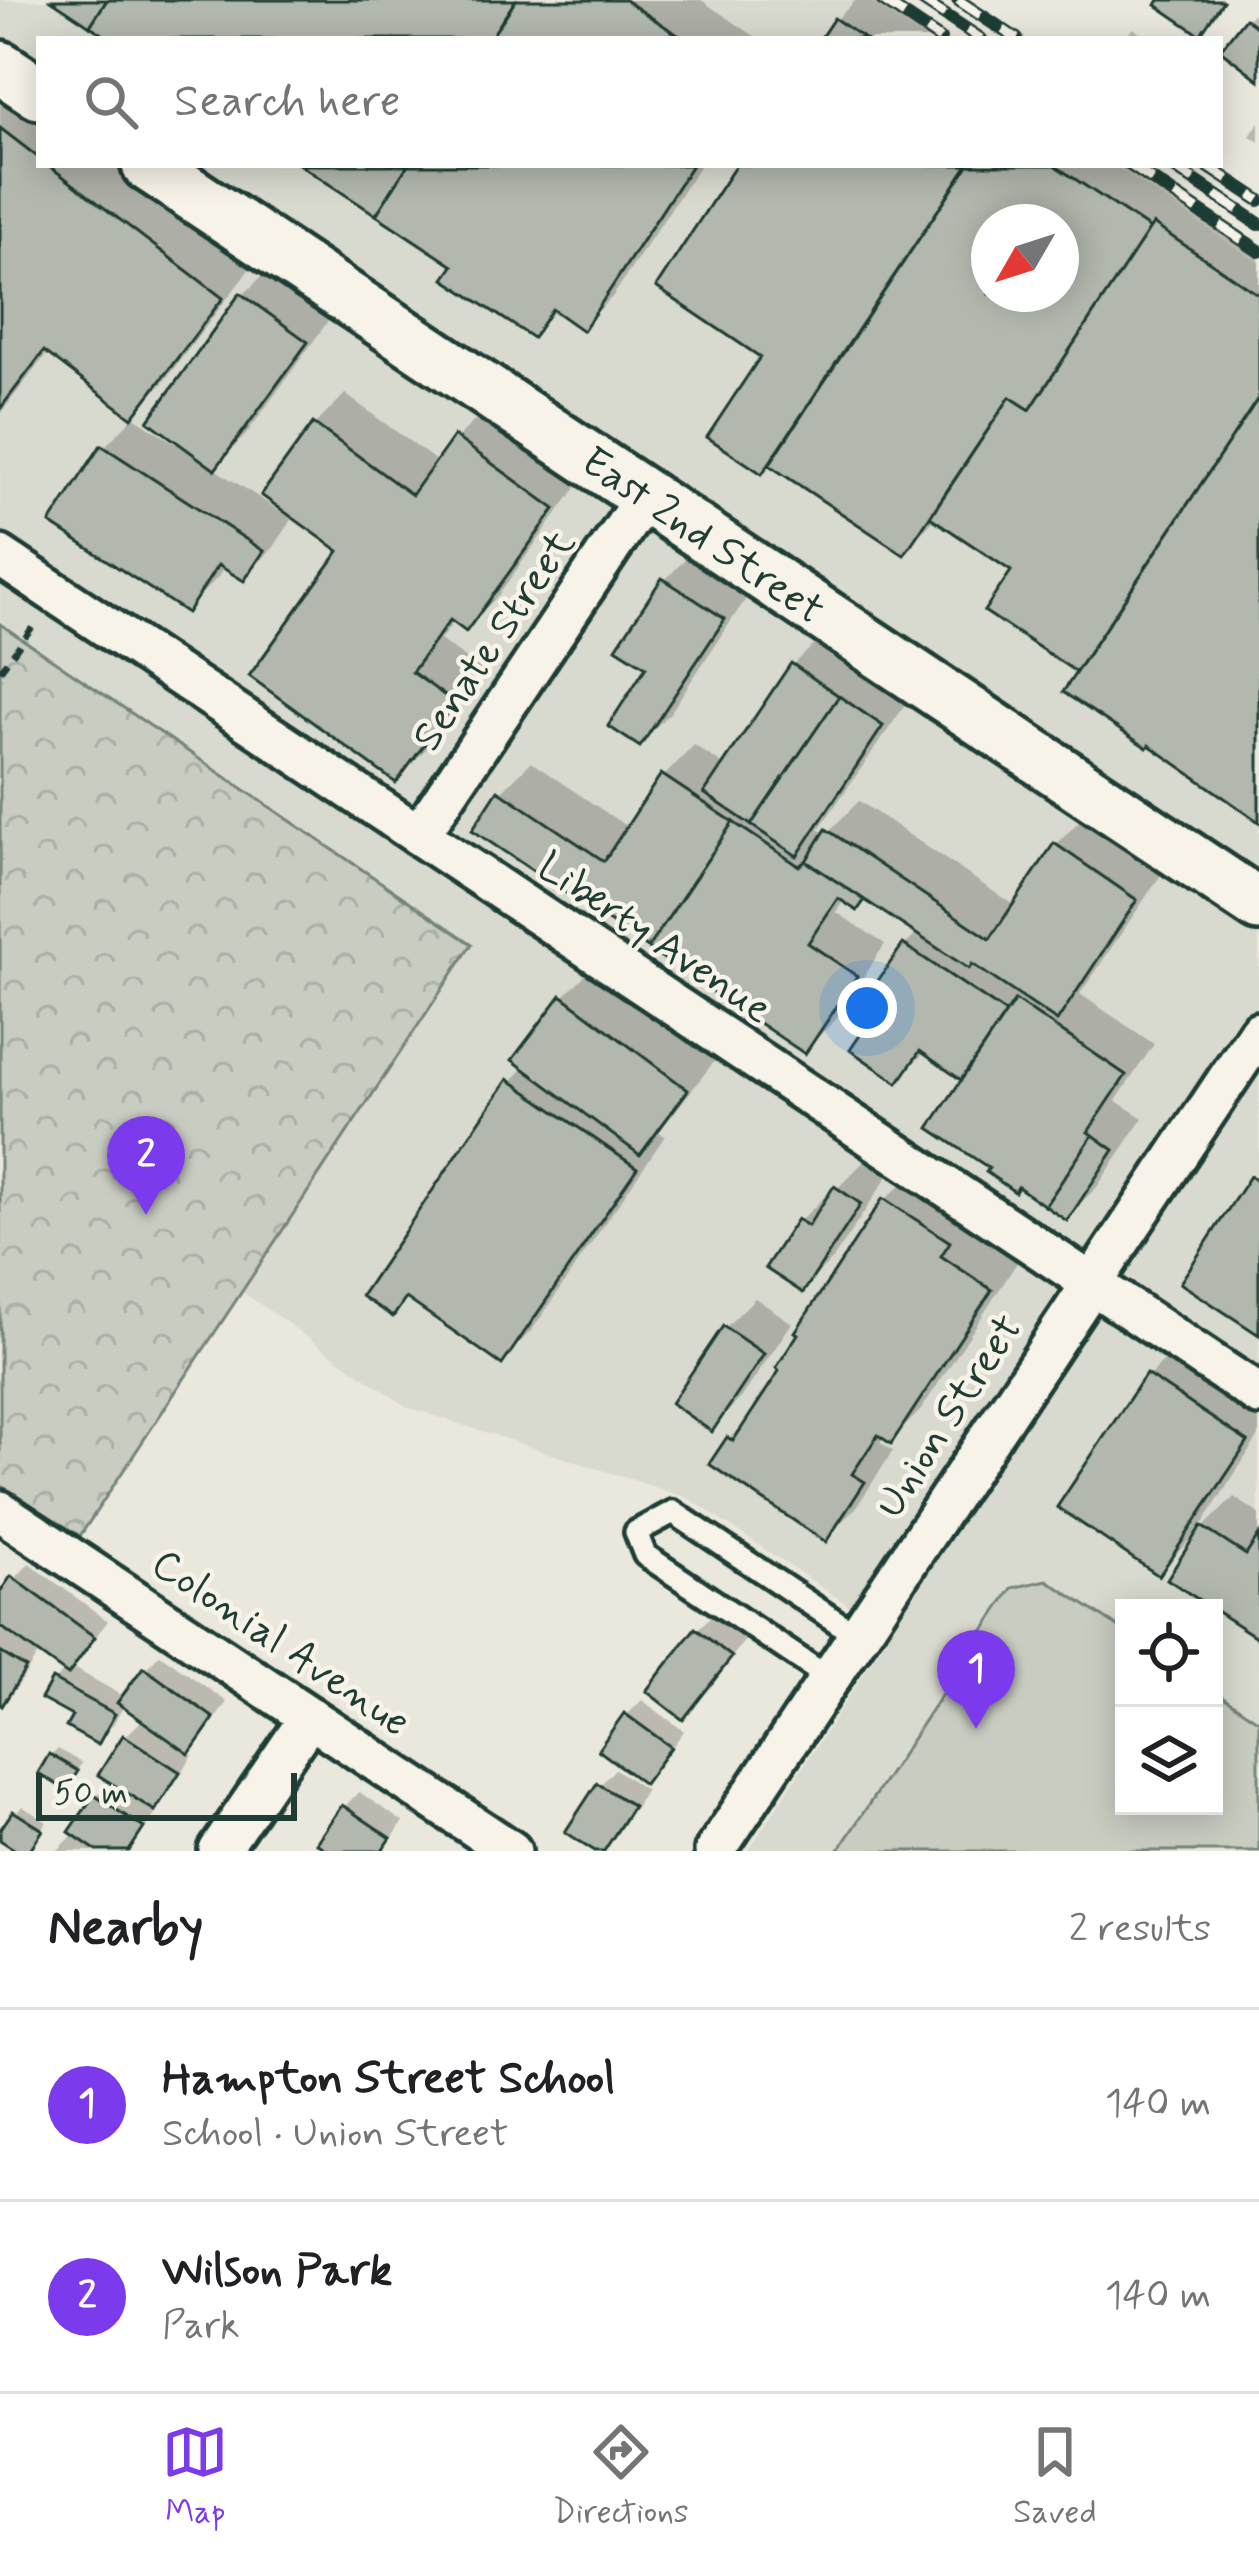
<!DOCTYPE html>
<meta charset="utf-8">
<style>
body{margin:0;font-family:Mynerve,sans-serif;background:#f6f6f6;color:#202124}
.controls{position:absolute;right:36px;bottom:36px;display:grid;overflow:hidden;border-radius:0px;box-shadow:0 6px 30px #0003}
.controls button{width:108px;height:108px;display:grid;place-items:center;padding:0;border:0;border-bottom:3px solid #e0e0e0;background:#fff;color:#202124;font:60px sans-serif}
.compass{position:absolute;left:971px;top:204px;width:108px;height:108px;border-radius:50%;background:#fff;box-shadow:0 6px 30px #0003;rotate:231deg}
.scale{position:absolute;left:36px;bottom:30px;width:261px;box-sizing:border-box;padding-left:12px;border:6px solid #1f3d34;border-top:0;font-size:33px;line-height:42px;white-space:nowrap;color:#1f3d34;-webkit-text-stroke:9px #f7f3e8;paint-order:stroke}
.you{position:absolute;left:867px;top:1008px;width:42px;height:42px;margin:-30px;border:9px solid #fff;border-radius:50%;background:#1a73e8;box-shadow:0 0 0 18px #1a73e833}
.badge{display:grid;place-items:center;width:78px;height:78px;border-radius:50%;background:#7c3aed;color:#fff;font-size:39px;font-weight:700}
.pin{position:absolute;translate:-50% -99px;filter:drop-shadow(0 3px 6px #0008)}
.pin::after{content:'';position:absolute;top:63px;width:42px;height:36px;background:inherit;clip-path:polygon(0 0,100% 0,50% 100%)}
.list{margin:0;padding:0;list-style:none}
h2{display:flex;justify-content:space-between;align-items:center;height:156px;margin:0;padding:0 48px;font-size:51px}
h2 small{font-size:39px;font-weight:400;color:#757577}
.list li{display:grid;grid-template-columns:78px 1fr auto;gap:36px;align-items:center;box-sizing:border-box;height:192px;padding:0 48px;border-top:3px solid #e0e0e0}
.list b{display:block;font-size:45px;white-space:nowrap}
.list p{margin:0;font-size:39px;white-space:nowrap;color:#757577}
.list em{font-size:39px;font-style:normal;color:#757577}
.icon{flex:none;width:66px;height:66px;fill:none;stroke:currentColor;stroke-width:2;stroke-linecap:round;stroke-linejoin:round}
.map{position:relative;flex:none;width:1259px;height:1851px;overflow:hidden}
.search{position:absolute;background:#fff;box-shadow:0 6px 30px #0003;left:36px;right:36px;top:36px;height:132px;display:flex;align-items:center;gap:30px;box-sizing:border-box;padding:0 42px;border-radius:0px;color:#757577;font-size:45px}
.sheet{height:540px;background:#fff}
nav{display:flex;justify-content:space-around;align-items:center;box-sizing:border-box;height:168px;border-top:3px solid #e0e0e0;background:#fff;font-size:33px;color:#757577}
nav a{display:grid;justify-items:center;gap:6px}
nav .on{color:#7c3aed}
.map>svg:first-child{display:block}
.built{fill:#d9dacf;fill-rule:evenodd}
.grass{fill:#c8ccc1;stroke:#74847a;stroke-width:3}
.forest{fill:url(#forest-crowns);stroke:#74847a;stroke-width:3}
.shadow{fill:#0003;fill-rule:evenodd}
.building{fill:#b2b8ae;stroke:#1f3d34;stroke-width:3;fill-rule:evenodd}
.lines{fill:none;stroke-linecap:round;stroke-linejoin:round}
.service-casing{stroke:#1f3d34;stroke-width:30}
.minor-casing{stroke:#1f3d34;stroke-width:48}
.tertiary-casing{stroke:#1f3d34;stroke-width:60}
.path{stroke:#1f3d34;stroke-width:6;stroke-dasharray:12 9;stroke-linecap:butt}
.service{stroke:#f7f3e8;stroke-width:21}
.minor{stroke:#f7f3e8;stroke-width:39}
.tertiary{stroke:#f7f3e8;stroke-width:51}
.rail-casing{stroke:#1f3d34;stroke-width:14}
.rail{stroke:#f7f3e8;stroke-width:9;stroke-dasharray:27;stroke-linecap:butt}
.labels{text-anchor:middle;stroke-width:9;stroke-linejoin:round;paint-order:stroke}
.street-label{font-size:42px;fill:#1f3d34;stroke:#f7f3e8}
</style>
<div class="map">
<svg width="1259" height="1851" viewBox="0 0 1259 1851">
<defs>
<pattern id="forest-crowns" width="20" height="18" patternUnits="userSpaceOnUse" patternTransform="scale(3)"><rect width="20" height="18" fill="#c8ccc1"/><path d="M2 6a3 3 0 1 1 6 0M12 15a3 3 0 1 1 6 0" fill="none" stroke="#abb0a6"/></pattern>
</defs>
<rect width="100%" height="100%" fill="#eae8dd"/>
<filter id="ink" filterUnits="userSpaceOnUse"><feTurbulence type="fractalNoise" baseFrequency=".00833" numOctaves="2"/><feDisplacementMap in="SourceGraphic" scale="24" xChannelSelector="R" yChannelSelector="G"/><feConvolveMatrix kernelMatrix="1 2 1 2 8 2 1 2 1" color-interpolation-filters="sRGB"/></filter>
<g filter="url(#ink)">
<path class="built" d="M0,0h867l58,39h-886v126h1074l146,98v1588h-511l142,-218 -202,-135 -281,-91 -169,-118 233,-345 -471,-320zM989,222h72v72h-72zM1124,1608h90v198h-90z"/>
<polygon class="grass" points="1047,1580 1124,1631 1124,1806 1214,1806 1214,1691 1259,1721 1259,1851 838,1851 1012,1588"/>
<polygon class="forest" points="0,624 472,944 80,1536 0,1485"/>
<g class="shadow">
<polygon points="56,0 701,0 759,39 115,39"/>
<polygon points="856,0 882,0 940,39 824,39 836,20"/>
<polygon points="1259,8 1259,76 1247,20"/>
<polygon points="1133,28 1148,39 1124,39"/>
<polygon points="0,75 39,105 39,165 118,165 251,267 162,384 131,414 49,351 0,414"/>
<polygon points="1259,122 1259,142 1250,136"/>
<polygon points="305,165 700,165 613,296 583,327 557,309 533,334 457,266"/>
<path d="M740,165h390l52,35 4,-4 73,49v571l-179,-145 -92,-61 27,-40 -79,-52 -32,33 -134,-89 -6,-106zM989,222h72v72h-72z"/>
<polygon points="273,265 336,310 245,436 213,468 286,515 315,425 345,394 439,463 457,438 487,408 583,478 496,598 465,628 455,620 440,640 483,671 426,749 396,780 343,551 295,515 274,547 244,578 225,566 217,578 187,609 104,447 134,417 176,444 243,295"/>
<polygon points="695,549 753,588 670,713 640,743 650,667 620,647 665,580"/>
<polygon points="824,635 912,695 819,829 826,834 859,801 1015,906 1056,845 1086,814 1165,869 1080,994 1154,1044 1116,1101 1143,1118 1097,1187 1067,1217 965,1079 925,1052 898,1079 875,1018 862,1009 905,945 919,932 866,898 845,899 836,912 885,944 835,1020 805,1050 501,792 531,762 629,828 664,776 694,745 725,766 793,665"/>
<polygon points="593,967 716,1059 659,1132 665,1136 532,1330 502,1361 410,1297 393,1314 511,1081 526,1066 563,997"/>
<polygon points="867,1158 890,1173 833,1259 802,1289 769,1267 800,1221 830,1191 833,1193"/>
<polygon points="916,1170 1020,1258 921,1410 891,1440 885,1436 880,1442 893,1451 856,1508 825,1538 729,1439 755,1413 885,1200"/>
<polygon points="755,1298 792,1323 742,1397 712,1428 725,1328"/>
<polygon points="1179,1346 1259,1399 1259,1436 1196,1534 1158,1572 1149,1376"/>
<polygon points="1234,1497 1259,1514 1259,1636 1197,1534"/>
<polygon points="29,1563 108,1621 72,1667 125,1697 145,1669 160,1654 227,1702 204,1735 187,1752 193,1755 169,1792 153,1809 157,1812 129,1851 57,1851 75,1833 96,1797 113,1781 125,1737 144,1718 125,1704 112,1726 97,1742 54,1681 66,1670 40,1651 17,1687 0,1704 0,1597"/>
<polygon points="713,1614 745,1640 698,1701 683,1716 650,1691 698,1629"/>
<polygon points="642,1700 684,1731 659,1765 644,1780 627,1715"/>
<polygon points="58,1749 82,1763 66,1787 51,1756"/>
<polygon points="615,1769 646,1790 616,1836 601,1851 569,1831 600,1785"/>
<polygon points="359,1792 403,1822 384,1851 320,1851 326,1846 344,1807"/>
<polygon points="22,1806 47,1822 27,1851 0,1836"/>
</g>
<g class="building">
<polygon points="51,0 107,0 90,26"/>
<polygon points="107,0 516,0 490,39 110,39 90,26"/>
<polygon points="516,0 625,0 684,39 490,39"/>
<polygon points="1159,0 1221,0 1223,1 1200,35 1156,5"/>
<polygon points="834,18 865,39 820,39"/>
<polygon points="1245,18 1259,29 1259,80 1220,50"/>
<polygon points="0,128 39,158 39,165 48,165 223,298 132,418 44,351 0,409"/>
<polygon points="300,165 408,165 376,215"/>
<polygon points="408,165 692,165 583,331 552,309 533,338 444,279 453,266 376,215"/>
<polygon points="736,165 968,165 762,474 707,437 760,357 656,287"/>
<path d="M968,165h86l96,64 -120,181 -20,-13 -106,158 -135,-90zM989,222h72v72h-72z"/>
<polygon points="1153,224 1259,295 1259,397 1076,672 984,611 1011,571 930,517 1010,397 1030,410"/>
<polygon points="240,293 308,342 215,470 148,421"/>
<polygon points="1259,397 1259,822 1149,745 1147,748 1063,692"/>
<polygon points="313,423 412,495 454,436 555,509 466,632 450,620 412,672 455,703 396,783 249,676 339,551 261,495"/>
<polygon points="101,445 264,551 244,581 218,565 187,613 50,523"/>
<polygon points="662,578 725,619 640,747 608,726 646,667 616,648"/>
<polygon points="791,663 839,696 751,825 704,793"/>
<polygon points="839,696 883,726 797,856 751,825"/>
<polygon points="661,774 733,822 648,948 472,830 498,790 604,861"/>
<polygon points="733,822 799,866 806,861 865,900 857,911 838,898 808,943 857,976 805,1054 648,948"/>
<polygon points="826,829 990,939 1054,843 1137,900 1057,1021 972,964 969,969 806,861"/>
<polygon points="903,944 1006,1013 961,1080 920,1051 898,1083 850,1050 871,1019 858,1010"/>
<polygon points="561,995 688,1090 640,1155 512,1060"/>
<polygon points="1015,1000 1126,1075 1088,1132 1093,1135 1045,1206 1018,1187 1015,1192 986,1172 989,1168 929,1128"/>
<polygon points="508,1079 637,1168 502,1365 406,1298 393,1317 361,1296"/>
<polygon points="1093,1135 1114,1150 1067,1221 1045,1206"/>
<polygon points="1250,1176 1259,1182 1259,1335 1180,1283"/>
<polygon points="834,1186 861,1204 803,1293 765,1268 797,1219 808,1226"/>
<polygon points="883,1198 950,1242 941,1256 992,1290 891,1444 878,1435 852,1474 865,1482 826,1542 709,1464 727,1437 733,1441 779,1371 776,1368 798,1334 795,1332"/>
<polygon points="723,1326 764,1354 712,1432 671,1403"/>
<polygon points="1146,1374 1248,1442 1159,1576 1057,1507"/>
<polygon points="1201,1526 1246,1555 1259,1535 1259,1639 1167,1579"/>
<polygon points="11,1576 95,1637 68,1675 0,1626 0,1592"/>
<polygon points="695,1628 732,1657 683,1720 646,1691"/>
<polygon points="0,1652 26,1668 2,1706 0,1704"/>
<polygon points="143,1667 214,1718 189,1754 117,1703"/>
<polygon points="52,1679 115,1714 98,1745 66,1727 72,1716 41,1699"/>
<polygon points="624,1713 671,1747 644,1784 598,1750"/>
<polygon points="123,1735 180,1772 155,1811 98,1775"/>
<polygon points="49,1754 78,1771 66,1790 38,1773"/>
<polygon points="597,1783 633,1806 604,1851 595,1851 565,1832"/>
<polygon points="94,1795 144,1828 129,1851 97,1851 69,1832"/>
<polygon points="342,1805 391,1838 382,1851 328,1851 316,1843"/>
<polygon points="13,1811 43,1830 29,1851 17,1851 0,1840 0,1830"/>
</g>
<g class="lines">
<defs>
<polyline id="service" points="830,1679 645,1555 636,1532 673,1512 858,1636"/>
<g id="minor">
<polyline points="0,556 1259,1395"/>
<polyline points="419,835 646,495"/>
<polyline points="0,1511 511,1851"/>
<polyline points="219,1851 310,1717"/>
<polyline points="715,1851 1259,1032"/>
</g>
<g id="tertiary">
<polyline points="0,67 39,93"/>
<polyline points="148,165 1259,905"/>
</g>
</defs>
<use href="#service" class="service-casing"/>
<use href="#minor" class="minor-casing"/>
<use href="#tertiary" class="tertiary-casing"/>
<polyline class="path" points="0,671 37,621"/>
<use href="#service" class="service"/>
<use href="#minor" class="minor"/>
<use href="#tertiary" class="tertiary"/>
<defs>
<g id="rail">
<polyline points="882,0 940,39"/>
<polyline points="922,0 981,39"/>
<polyline points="958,0 1017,39"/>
<polyline points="1130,165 1259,251"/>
<polyline points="1171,165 1259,224"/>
<polyline points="1206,165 1259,200"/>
</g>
</defs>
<use href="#rail" class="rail-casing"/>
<use href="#rail" class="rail"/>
</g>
</g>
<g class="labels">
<g class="street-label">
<text transform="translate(704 534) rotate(34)" y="15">East 2nd Street</text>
<text transform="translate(492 639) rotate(-56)" y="15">Senate Street</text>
<text transform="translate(656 936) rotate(34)" y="15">Liberty Avenue</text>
<text transform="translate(947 1415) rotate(-57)" y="15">Union Street</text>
<text transform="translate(282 1641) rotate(34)" y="15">Colonial Avenue</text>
</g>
</g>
</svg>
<div class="controls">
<button><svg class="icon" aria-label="locate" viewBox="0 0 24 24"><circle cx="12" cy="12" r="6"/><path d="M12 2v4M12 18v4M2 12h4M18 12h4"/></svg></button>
<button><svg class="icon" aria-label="layers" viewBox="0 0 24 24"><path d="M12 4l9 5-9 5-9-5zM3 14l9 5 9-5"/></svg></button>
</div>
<svg class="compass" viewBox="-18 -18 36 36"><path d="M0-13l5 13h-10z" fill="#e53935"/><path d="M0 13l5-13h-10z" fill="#757577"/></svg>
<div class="scale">50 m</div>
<div class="you"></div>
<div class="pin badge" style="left:976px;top:1729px">1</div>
<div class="pin badge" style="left:146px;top:1215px">2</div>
<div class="search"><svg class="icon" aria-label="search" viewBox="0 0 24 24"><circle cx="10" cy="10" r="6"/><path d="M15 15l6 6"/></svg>Search here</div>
</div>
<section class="sheet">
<h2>Nearby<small>2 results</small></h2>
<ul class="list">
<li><span class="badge">1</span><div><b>Hampton Street School</b><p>School · Union Street</p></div><em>140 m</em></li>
<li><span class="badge">2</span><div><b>Wilson Park</b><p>Park</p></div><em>140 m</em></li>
</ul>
</section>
<nav>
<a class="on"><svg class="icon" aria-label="map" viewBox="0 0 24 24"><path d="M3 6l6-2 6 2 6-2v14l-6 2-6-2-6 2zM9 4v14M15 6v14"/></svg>Map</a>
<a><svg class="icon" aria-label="directions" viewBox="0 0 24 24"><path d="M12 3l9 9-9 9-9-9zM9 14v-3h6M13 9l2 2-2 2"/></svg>Directions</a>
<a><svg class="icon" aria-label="saved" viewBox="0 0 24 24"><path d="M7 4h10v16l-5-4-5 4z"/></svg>Saved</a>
</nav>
